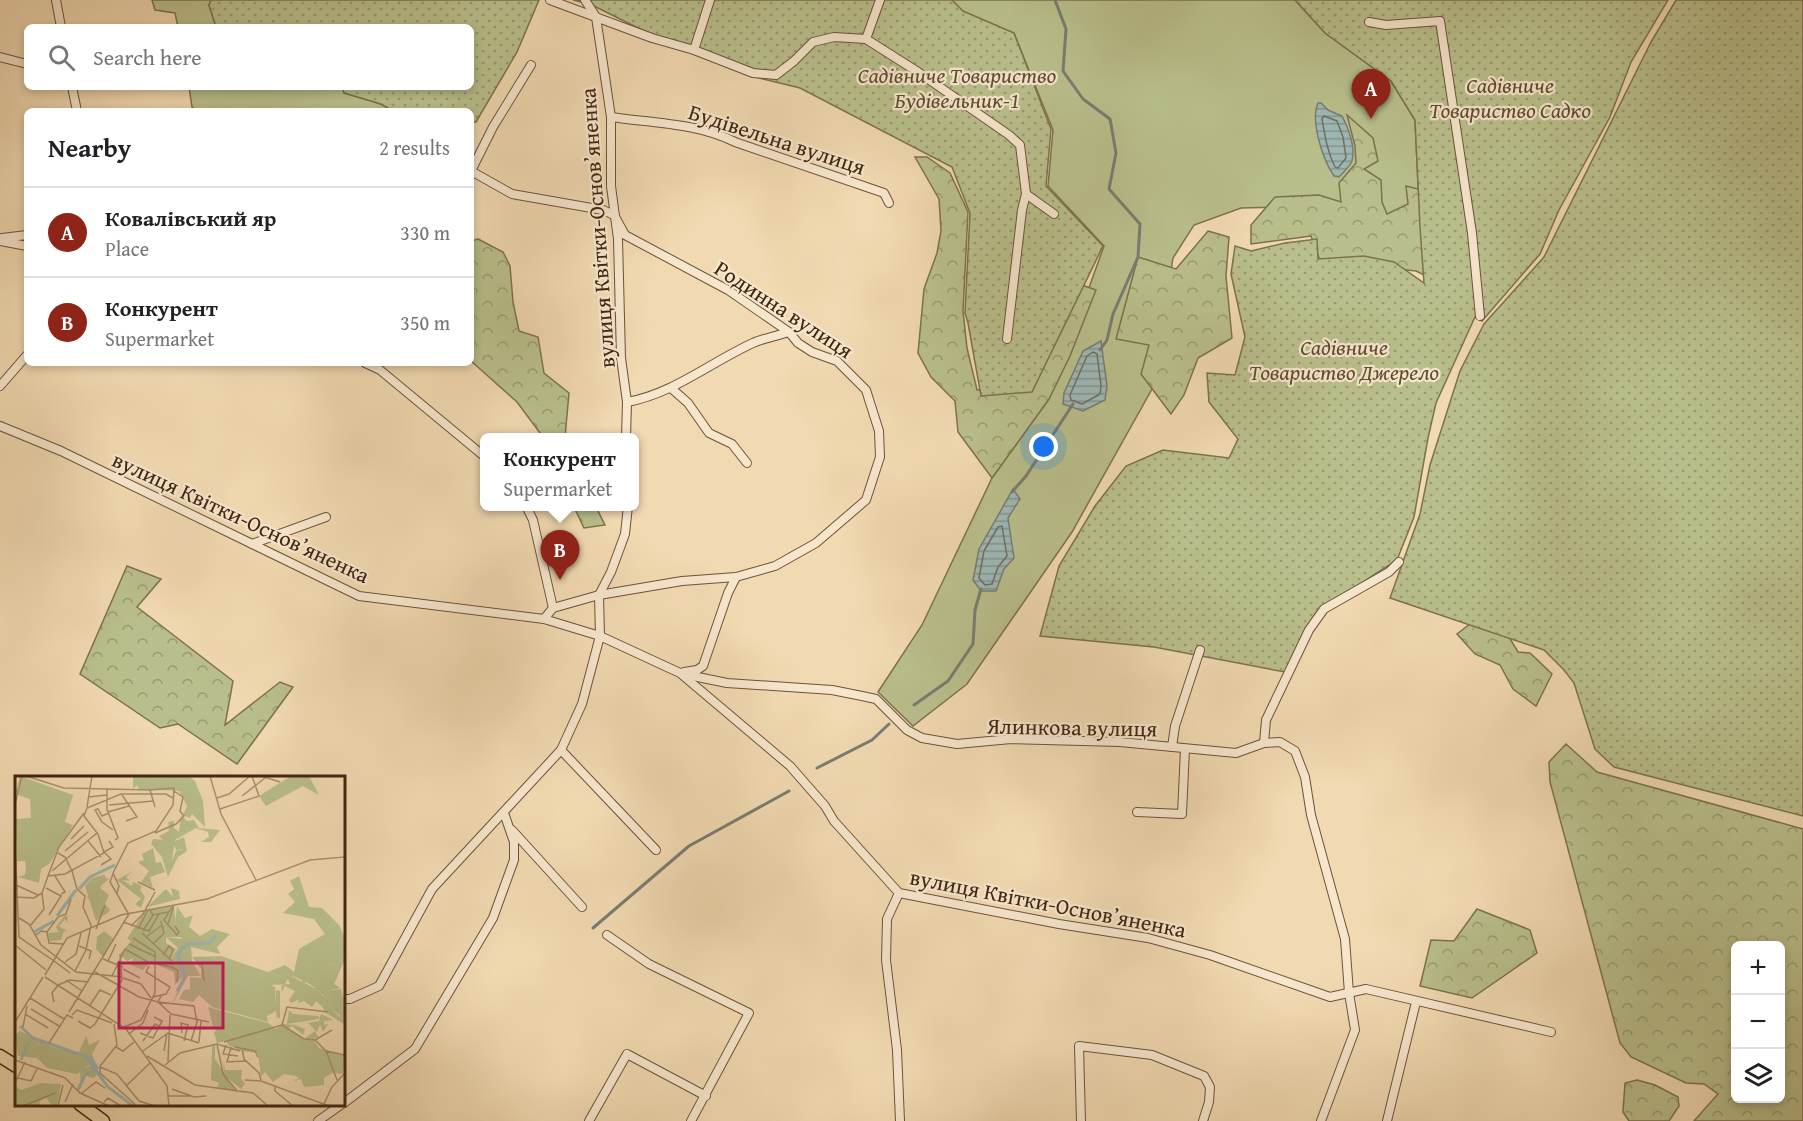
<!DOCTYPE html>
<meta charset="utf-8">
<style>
body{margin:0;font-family:"Gentium Book Plus",serif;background:#f6f6f6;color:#202124}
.controls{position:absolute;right:18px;bottom:18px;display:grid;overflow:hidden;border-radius:9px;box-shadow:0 3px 9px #0003}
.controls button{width:54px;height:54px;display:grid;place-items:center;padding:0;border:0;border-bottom:2px solid #e0e0e0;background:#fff;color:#202124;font:30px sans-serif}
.you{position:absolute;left:1044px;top:447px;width:21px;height:21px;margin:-15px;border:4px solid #fff;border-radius:50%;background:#1a73e8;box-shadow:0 0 0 9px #1a73e833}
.badge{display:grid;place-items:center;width:39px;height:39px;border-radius:50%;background:#8f2418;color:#fff;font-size:20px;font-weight:700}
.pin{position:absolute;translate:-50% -50px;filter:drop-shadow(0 2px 3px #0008)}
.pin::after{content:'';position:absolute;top:32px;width:21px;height:18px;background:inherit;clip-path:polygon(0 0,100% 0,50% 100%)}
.popup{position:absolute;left:480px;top:433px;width:159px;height:78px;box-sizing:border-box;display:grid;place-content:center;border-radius:9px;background:#fff;filter:drop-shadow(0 2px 4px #0005);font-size:20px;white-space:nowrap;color:#757577}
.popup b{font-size:22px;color:#202124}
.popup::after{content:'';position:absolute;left:50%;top:100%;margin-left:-12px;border:12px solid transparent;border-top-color:#fff}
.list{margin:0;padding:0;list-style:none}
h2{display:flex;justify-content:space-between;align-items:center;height:78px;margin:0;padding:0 24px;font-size:26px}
h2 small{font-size:20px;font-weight:400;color:#757577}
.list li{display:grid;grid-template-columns:39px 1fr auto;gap:18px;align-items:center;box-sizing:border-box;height:90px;padding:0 24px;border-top:2px solid #e0e0e0}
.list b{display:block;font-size:22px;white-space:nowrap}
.list p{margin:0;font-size:20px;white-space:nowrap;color:#757577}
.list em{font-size:20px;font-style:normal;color:#757577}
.icon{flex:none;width:33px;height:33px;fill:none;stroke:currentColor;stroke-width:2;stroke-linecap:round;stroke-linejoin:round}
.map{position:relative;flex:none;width:1803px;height:1121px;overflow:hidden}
.search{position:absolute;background:#fff;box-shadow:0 3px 9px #0003;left:24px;top:24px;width:450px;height:66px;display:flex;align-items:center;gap:15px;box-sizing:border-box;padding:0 21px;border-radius:9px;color:#757577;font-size:22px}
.panel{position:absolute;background:#fff;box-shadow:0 3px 9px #0003;left:24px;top:108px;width:450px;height:258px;border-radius:9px}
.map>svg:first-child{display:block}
.green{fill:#b9bf8c;stroke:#7c724e;stroke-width:1.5}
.forest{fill:url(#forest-crowns);stroke:#7c724e;stroke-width:1.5;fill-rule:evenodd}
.garden{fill:url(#garden-dots);stroke:#7c724e;stroke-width:1.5}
.water{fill:url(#water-rules);stroke:#787d73;stroke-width:1.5}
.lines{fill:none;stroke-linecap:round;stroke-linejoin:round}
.shore{stroke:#6f6e62;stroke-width:1.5}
.stream{stroke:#787d73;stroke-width:3}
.minor-casing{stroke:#6c5238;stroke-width:10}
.primary-casing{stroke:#40250f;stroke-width:15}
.minor{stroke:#f6e6cc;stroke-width:8}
.primary{stroke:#f1d9b1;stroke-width:12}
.labels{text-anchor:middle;stroke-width:4.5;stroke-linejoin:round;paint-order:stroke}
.park-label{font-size:22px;font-style:italic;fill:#5e4c2e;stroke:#f6e6cc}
.street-label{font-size:22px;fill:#40250f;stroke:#f6e6cc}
.inset-river{fill:none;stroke:#9eb8b5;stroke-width:3}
.inset-road{fill:none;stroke:#aa9170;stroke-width:1.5}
.view{fill:#c2185b;fill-opacity:0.15;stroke:#c2185b;stroke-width:3}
.inset-edge{fill:none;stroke:#40250f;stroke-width:3}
</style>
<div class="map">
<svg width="1803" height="1121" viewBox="0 0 1803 1121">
<defs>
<pattern id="forest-crowns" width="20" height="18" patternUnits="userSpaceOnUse" patternTransform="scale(1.5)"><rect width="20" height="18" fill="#b9bf8c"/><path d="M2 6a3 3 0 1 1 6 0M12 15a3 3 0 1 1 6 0" fill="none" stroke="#989b71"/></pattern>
<pattern id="garden-dots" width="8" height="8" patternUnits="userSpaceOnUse" patternTransform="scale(1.5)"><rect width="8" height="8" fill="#b9bf8c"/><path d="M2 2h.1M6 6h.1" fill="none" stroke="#989b71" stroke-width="1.8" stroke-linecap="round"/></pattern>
<pattern id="water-rules" width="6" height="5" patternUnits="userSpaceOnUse" patternTransform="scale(1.5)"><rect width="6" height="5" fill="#9eb8b5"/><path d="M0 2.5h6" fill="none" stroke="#829592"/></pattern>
</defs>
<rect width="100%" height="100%" fill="#f1d9b1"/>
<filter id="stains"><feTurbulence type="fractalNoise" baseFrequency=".00333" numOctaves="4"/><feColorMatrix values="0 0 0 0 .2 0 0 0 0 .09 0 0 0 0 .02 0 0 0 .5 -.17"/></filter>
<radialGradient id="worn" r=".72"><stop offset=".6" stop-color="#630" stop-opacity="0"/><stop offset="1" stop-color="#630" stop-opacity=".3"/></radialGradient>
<g class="green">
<polygon points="152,0 211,0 209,5 216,27 178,27 175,13 155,10"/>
<polygon points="948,0 1295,0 1325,33 1391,81 1415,120 1420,227 1322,206 1241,208 1194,225 1173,258 1152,389 1072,532 967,684 913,726 878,692 922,625 992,478 1049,399 1104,246 1048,186 1053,130 1014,33 959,10"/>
<polygon points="189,87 342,87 344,93 381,104 393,111 197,111 192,107"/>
</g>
<g class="forest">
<polygon points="1347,115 1373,138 1378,161 1364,169 1381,180 1382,202 1387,214 1408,204 1406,186 1430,192 1439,282 1416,271 1380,267 1322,266 1311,236 1251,244 1251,225 1275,197 1319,195 1341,202 1339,183 1356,163 1355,146"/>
<polygon points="915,157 927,157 950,173 968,212 963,311 967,348 977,390 1001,388 1079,284 1096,290 1070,356 1049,399 992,478 958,432 955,401 931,377 918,353 924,289 937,253 941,231 939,199"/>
<polygon points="1208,231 1229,237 1226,276 1232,338 1198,358 1184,395 1171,414 1141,374 1149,345 1116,339 1138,257 1176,269"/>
<polygon points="478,239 503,252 510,266 513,302 519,331 538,337 544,373 569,393 565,437 543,437 517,402 471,361 471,241"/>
<polygon points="574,507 596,507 605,525 584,528"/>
<polygon points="127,566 161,579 137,607 233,681 225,725 280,682 293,687 237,764 178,724 160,728 80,674"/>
<polygon points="1475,620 1506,632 1518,652 1530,653 1552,674 1536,706 1513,689 1500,665 1475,654 1457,634"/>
<path d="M1566,744l31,28 206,57v292h-109l24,-27 -14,-10 -18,-1 -55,-26 -11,-14 -70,-261 -1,-20zM1736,946h44v152h-44z"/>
<polygon points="1477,909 1530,930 1537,953 1472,998 1420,986 1431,940 1454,941"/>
<polygon points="1637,1080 1655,1085 1678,1097 1679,1106 1669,1121 1629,1121 1623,1112 1625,1083"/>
</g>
<g class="garden">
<polygon points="211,0 539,0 517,52 476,122 471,122 471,111 393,111 381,104 344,93 342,87 471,87 471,27 216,27 209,5"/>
<polygon points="573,0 952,0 963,11 1014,33 1051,129 1046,186 1103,246 1032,392 981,396 968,323 965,313 970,213 952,167 800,88 759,78 642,30 590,4"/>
<polygon points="1295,0 1668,0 1631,62 1610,117 1559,210 1540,254 1482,321 1475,317 1436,403 1428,438 1414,517 1397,560 1323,608 1290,673 1154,647 1040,636 1059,566 1095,506 1126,466 1163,450 1229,458 1238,439 1209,402 1207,373 1235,375 1245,337 1231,274 1235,246 1251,251 1285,243 1317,239 1318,259 1364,256 1394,262 1424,283 1420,227 1415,120 1391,81 1325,33"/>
<polygon points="1676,0 1803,0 1803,816 1614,767 1595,749 1574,683 1564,670 1544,650 1390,598 1420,514 1430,465 1460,371 1484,324 1544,257 1651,42"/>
</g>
<g class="water">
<path d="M1318,103h3l7,7 14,6c6,11 14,32 10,45 -2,5 -9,12 -13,16l-5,-1c-11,-16 -24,-55 -16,-73z"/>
<polygon points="1101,341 1107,386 1105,400 1083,411 1063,404 1064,393 1083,351"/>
<polygon points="1013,489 1020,499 1008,518 1014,558 1004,569 996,591 981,591 973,580 979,549"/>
</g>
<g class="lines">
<g class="shore">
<path d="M1324,116l13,5 6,16 3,21 -8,10 -3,-1c-8,-16 -10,-31 -13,-48z"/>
<polygon points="1093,352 1097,354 1101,386 1100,394 1082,404 1071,400 1070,395 1087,356"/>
<polygon points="1002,526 1007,556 998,567 992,584 985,585 979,578 984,551 998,527"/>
</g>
<g class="stream">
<polyline points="1055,0 1066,29 1063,71 1083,99 1110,119 1116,153 1109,189 1140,224 1138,257 1113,314 1107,340 1100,350"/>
<polyline points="1012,492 1026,476 1073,404"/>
<polyline points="914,705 948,681 973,644 975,610 981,589"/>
<polyline points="817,768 872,740 889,724"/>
<polyline points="593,928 689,846 789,791"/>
</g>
<defs>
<g id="minor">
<polyline points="56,0 61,27"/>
<polyline points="550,0 652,38 694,50 753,73 776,75 794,61 813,42 834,37 866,39 918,72 1009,135 1020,145 1026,194 1022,210 1007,339"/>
<polyline points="585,0 596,17 611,117 611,186 618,239 621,358 627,402 626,438"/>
<polyline points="1369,22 1386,25 1440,21 1472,233 1480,316"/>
<polyline points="866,39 880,0"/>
<polyline points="694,50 710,0"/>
<polyline points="0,57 27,64"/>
<polyline points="531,65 493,127 471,171 512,194 603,210 614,215 625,235 728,290 789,332 798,343 812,352 837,361 866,390 879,431 880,457 866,500 816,543 775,566 736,577 682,581 599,595 553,608 544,619"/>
<polyline points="72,87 77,111"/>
<path d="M611,117c41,6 87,6 124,25l149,51 5,10"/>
<polyline points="1026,194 1054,214"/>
<polyline points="2,238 27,235"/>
<polyline points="0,241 27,246"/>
<polyline points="365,363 380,370 485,457"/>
<polyline points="0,386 27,355"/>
<polyline points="671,388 688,403 709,433 732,444 747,463"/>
<path d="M627,402c46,-8 84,-40 126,-59 11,-5 24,-7 36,-11"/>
<polyline points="0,426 61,451 359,596 544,619 600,636 680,673 790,766 825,806 834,821 899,893 1059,924 1148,938 1210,955 1330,997 1366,989 1551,1032"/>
<polyline points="526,506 533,520 553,608"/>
<polyline points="252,544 326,517"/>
<polyline points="684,672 697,670 703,666 728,593 736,577"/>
<polyline points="683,674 727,683 832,690 862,696 876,699 907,730 922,738 957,744 1011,739 1120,742 1236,753 1264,743 1280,742 1295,751 1305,777 1311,815 1345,939 1349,993 1355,1030 1321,1121"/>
<polyline points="1264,743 1266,720 1309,630 1324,609 1389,572 1399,562"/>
<polyline points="1172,747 1175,726 1200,650"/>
<polyline points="561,750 656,850"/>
<polyline points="1137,812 1182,814 1185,749"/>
<polyline points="512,830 582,907"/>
<polyline points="899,893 887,919 886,960 897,1050 900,1121"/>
<polyline points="607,935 649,964 749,1013 691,1121"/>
<polyline points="344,999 350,999 379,986 432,889 561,750 582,704 600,636 599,595 611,572 625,534 628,506"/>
<polyline points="344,1103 415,1049 493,918 514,860 514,842 504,813"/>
<polyline points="318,1121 342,1104"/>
<polyline points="589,1121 627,1054 706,1096"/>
<polyline points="1081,1121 1079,1046 1152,1055 1204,1076 1210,1087 1209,1102 1203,1121"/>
<polyline points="1387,1121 1416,1002"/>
</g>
<g id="primary">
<polyline points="0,1056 16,1066"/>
<polyline points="80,1104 103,1121"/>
</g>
</defs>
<use href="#minor" class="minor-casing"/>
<use href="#primary" class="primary-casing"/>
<use href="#minor" class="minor"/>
<use href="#primary" class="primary"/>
</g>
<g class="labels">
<g class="park-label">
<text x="957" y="83">Садівниче Товариство<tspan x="957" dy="25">Будівельник-1</tspan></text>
<text x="1510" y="93">Садівниче<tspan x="1510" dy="25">Товариство Садко</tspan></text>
<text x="1344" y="355">Садівниче<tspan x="1344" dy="25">Товариство Джерело</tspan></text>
</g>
<g class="street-label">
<text transform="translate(777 139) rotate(18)" y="8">Будівельна вулиця</text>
<text transform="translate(597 228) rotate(-94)" y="8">вулиця Квітки-Основʼяненка</text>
<text transform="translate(784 309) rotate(33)" y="8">Родинна вулиця</text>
<text transform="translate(241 517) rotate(25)" y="8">вулиця Квітки-Основʼяненка</text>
<text transform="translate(1072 727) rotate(1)" y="8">Ялинкова вулиця</text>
<text transform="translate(1048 903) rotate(11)" y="8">вулиця Квітки-Основʼяненка</text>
</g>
</g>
<g transform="translate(15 776)">
<rect width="330" height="330" fill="#f1d9b1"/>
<path d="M5,0l53,19 -8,27 8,3 -23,38 -9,6 -2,14 -21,-6 7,-2 1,-6 -1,-8h-8l-1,-42 15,-1 -1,-19 -15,-5zM276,0h18l10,19 -16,-9 -37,20 -7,-10zM169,61l3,14 -9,6 -10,20 -6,-20 10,4 4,-10 9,-2 -9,1 -3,-8zM88,99l3,1 -6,12 9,7 -4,9 5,7 -14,10 -11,-35 7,-8zM162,130l8,12 8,-3 -4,12 11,9 12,-7 18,5 -13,13 3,7 -29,-7 1,14 9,15h-13l-16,29 11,-28 -12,-18 7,-11 -12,-11 16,2 -7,-14zM89,155l9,7 -10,19 -7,-8 1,-12zM330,183l-11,25 6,4 -14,3 7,19 7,7 3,-24 2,32 -20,-13 -3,-6 5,-7 -5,-5 -29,-9 -2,-9 23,12 16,-1v-21zM5,255l33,16 25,7 8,-18 3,9 11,-5 -8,14 7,19 -9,-9 -13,10 -30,-6 -10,-10 -19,-2 -3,-21zM26,307l20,1 -4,22h-5l-6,-8 -6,3 -1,5h-24v-20l6,4z" fill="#b9bf8c"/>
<path d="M118,0h56l6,5 8,20 2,26 -13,-13 -2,4 -7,-3 4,-9 -8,-15 -40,-2 -2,-4 -4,4zM166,39l6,6 7,-1 5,8 21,2 -9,12h-10l8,-5 -1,-5 -12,-4 -21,12 -3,21 -10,-4 -11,-13 2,-5 10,1 -4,-4 10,-5 -1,-9 6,-1v7l5,4zM118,95l-7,6 4,4 -8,-1 10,6 1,-4 9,4 -2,4 5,7 -4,11 -6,-4 6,-5 -24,-19zM284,100l10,31 13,1 17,17 6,13v21l-15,7 5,4 -6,19 -10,1 -13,-8 -4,3v-5l-10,-4 4,5 -2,4 9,2 -3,12 -9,4 -2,-3 6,-9 -10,-5 -4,7 1,-8h-11l19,-1 -2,-5 -20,-7 17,-7 9,7 5,-23 26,-15 -11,-15 -31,-6 12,-11 -7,-8 6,-5 -4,-8zM87,101l7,2 -11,9 5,7 -2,4h5l-2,6 6,4 -4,4 -10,-10 2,-2 -6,1 -5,-5 3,-5 6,1zM50,139l3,2 -1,6 -2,-4 -6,7 9,6 -4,-1 -3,9 -11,1 -2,-8 11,-1 -3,-5zM326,213l3,13 -2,15 -9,-7 -7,-19zM193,231l60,16 8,6 7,-5 12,1 10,4 -2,6 -11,-9 -4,3 16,10 11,-8 3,6 -5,2 6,9 26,7 -2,19 -11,-1 -8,5v7l-20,2 -3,-8 -9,3 7,-4 -3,-2 -12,-2 -11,8 -8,-10 -4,5 -3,-24 -17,-2 -13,-6 -1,-4 -10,2 -3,-10 4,-7 -5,1zM306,238l13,6 -10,1v4l4,-1 -5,8 -3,-8 -3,8 -9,-9 11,-2zM200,269v14l20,31 -18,-2 2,-5 -8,-3 1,-34zM73,283l9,15 -3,4 -9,-2 -4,12 -1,-18 10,-4zM208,285l2,9h17l-1,9 4,4 -4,6 -17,-14z" fill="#b9bf8c"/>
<path d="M138,72l3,15 5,-1 4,10 -15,5 3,11 -12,-6 8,-11 -11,-9 6,-2 -2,-6z" fill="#b9bf8c"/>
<path d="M156,112l8,3 1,8 -33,8 19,-18 7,8zM159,130l2,19 10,12h-20v6l10,6 -5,10 12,18 -8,8 -1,-13 -24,-10 -7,8 -12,-5 2,-7 -6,3 -7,-7 11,-13 -4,-2 18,-29zM206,180l67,23 -3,5 -14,1 4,2 1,20v-17l4,1v27h-3l-1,-7 -9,5 1,6 -56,-15 -13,-12 -6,7 -14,-3 5,-9 6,-1v-12l11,1v-9l-9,-12zM288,211l14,4 10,8 -5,7 -6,-5 -4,6 -8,-6 -6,2zM274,234l4,4 26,2v3l-32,5z" fill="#b9bf8c"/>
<path class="inset-river" d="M64,113l11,-12 25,-12M42,140l19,-26M19,156l20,-11M162,215l8,-14 -7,-22 4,-7 6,-4 21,-1 7,-8M5,250l13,12 52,18 23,31 25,19M70,280l6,2 7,11M6,284l7,-17M63,314l7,-15 10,-5"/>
<path class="inset-road" d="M11,0l38,12 86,2M195,0l11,38 35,66M246,0l19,6M92,13v20l11,29 -3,2M106,18h45l7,4M107,19l15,22 -11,4M227,20l23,-18M73,21l19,-2M202,22l12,-4 21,-18M0,28l7,-28M94,29l44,-4M72,31l5,-31M205,33l39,-13 -7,-20M93,36l21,-6M94,37l-7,3 -4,-7 -3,1 7,12 11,8M140,57l21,-9 8,-8 -4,-5 3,-14 -9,-6M56,63l13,-13M73,65l13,16M0,67l4,94 35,24M50,75l23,-19M43,77l7,4 7,14M86,89l10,-6 -7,-7 9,-5 -4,-6M37,95l45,-38M57,95l5,18 8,7 -2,11 8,18 -5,25 -11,21M98,98l-3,8 18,31M33,100l11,-29 25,-34M40,100l10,16 -4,2M123,106l17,8M1,109l22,10M31,112l15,8 -12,19M102,117l2,-7 -6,-13 15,-30 28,-12 17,-26 1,-17 -24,2 5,17M0,121l19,1 8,-5M157,131l-8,13 13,15 2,-3 -4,-6M134,133l4,6 15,-3M4,142l10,6 12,21 35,27 46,5M108,146l26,9 10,-17M153,148l6,-19M15,150l14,-17 -2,-16 6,-17 17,-2 39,-21 -6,-19 -14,-18 3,-8 34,-14M116,150l12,-12 12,-22M81,153l9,-24M123,153l10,-19M128,155l10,-16M32,156l2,11 14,1M127,157l30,28M20,160l6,-5 6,1 11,-15 8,-3 5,-15M131,161l15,-11M114,168l25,12M138,168l11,-11 -3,-12M0,169l31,25M64,170l12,5 -2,8M148,179l6,-9 4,4 -4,9M88,183l20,8M39,185l16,12M93,185l8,-17M50,186l11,-8 5,-21M183,188h4l2,17M134,190l-3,6 24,15 -4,7 -13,3M108,193l17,9M80,196l44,25 19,5 13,12 38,8M30,199l22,-37 54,-23 86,-16 103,-39 35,-3M97,200l13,-27 23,13 24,5 6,4 -1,11M30,201l81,52 41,57 2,20M108,202l18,6 10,14M51,204l16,11M43,209l12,-5 18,2M146,220l-3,6 36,4 3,16 -6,19M15,222l34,21M39,226l-2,-9 6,-8M75,229l10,-15 11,5M16,233l28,17M54,236l60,-98M10,238l23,14M57,239l5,-5 35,13M63,245l12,7 5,-4 27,-44 -2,-26M0,246l28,-45M99,248l3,21 -17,21v7l37,33M267,249l22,14 11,1 11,11 19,4M267,249l5,-18 41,5M8,251l4,-21M109,251l17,-7 14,-27v-41l-22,-14M115,257l13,-10 5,-13M125,257l13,5 9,-17 -8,-4M167,257l-1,-10 7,2 -4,16M300,264l17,-10M128,265l12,-17 4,2M184,266l2,-21M209,266l58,-17M34,267l18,-28 6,3M211,269l-3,9 15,2M101,271l7,4 11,-9M216,271l-4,15 19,-1M220,271l20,4 3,6M227,272l2,11 15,14 2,7M128,275l25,-18 31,10M149,275l3,-18M311,275l11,29M132,280l48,29 58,8 15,13M0,284l50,18 15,15 29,13M153,285l2,-46M150,289l15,-12 37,-9M85,291l17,7 22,27 16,5M3,302l13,3 6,-12M230,304l16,1 68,25M0,307l10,-21M111,310l24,-23M260,310v5l18,15M157,313l22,8 12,-1M222,315l-14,-17 -6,-30 23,7M67,317l14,-11 9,6M153,320h23M50,326l8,-18M89,326l4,-4 13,8M8,330l32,-13M43,330l5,-21M308,330l9,-19 13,-14"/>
<path class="view" d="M104,187h104v65h-104z"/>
<rect width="330" height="330" class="inset-edge"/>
</g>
<rect width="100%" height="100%" filter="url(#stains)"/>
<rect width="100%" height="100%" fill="url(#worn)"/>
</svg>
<div class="controls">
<button>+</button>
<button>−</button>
<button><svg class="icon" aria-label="layers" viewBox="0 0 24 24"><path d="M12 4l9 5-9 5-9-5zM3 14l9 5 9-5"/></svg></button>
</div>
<div class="you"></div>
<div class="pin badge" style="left:1371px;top:119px">A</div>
<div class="pin badge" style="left:560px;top:580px">B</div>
<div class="popup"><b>Конкурент</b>Supermarket</div>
<div class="search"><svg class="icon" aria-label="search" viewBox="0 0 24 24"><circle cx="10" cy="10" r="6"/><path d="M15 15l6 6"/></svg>Search here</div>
<section class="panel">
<h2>Nearby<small>2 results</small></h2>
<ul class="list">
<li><span class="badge">A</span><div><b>Ковалівський яр</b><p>Place</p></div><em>330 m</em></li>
<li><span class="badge">B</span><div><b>Конкурент</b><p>Supermarket</p></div><em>350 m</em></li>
</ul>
</section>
</div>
